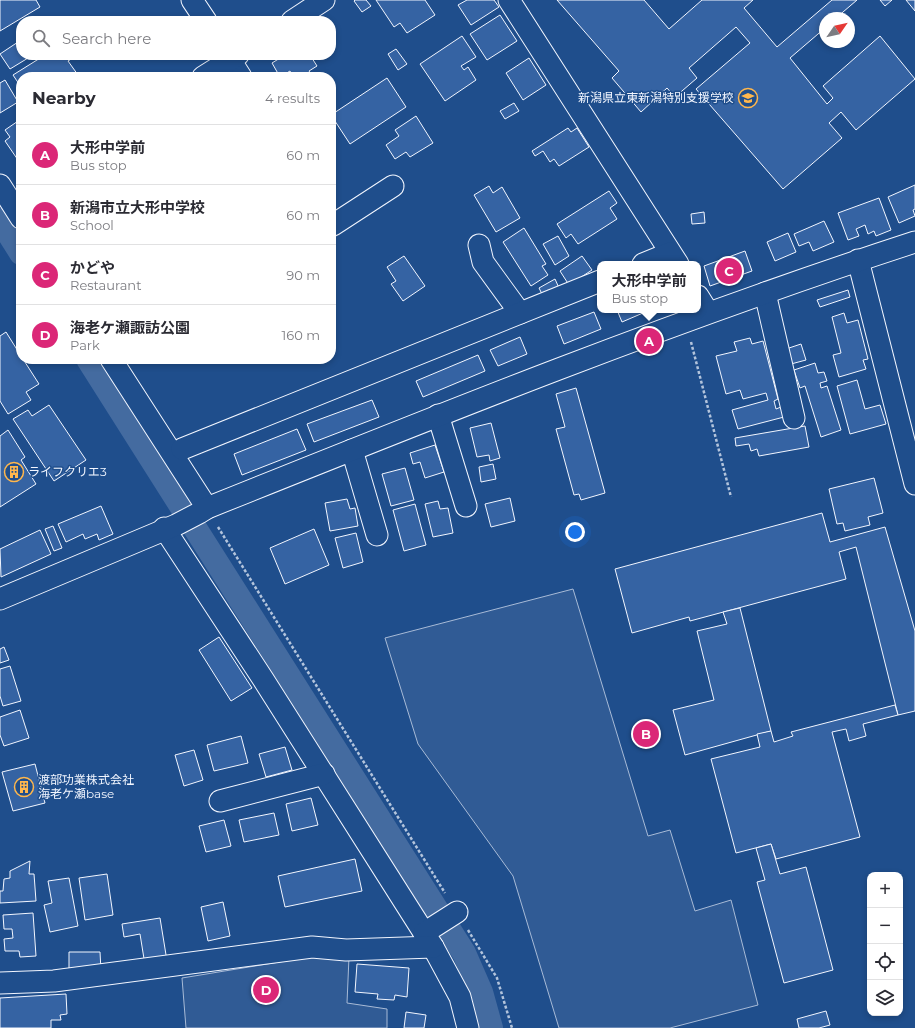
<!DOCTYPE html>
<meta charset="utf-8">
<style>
body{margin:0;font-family:Montserrat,"Noto Sans JP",sans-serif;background:#f2f2f3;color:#2b2b33}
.controls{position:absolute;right:12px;bottom:12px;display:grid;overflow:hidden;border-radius:8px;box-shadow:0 2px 6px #0003}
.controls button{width:36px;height:36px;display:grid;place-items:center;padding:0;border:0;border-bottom:1px solid #e1e1e2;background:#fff;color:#2b2b33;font:20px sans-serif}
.compass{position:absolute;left:819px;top:12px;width:36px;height:36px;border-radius:50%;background:#fff;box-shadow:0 2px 6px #0003;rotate:56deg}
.you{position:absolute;left:575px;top:532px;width:14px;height:14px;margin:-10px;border:3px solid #fff;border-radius:50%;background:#1a73e8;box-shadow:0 0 0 6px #1a73e833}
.badge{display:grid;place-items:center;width:26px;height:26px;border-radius:50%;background:#db2777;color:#fff;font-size:13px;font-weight:700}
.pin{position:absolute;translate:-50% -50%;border:2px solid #fff;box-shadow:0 1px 4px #0006}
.popup{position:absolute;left:597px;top:261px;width:104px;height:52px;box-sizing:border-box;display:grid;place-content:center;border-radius:8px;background:#fff;filter:drop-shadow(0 1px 3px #0005);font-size:13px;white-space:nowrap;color:#7c7c81}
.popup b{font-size:15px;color:#2b2b33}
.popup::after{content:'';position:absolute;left:50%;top:100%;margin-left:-8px;border:8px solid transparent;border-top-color:#fff}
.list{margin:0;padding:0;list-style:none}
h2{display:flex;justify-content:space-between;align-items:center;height:52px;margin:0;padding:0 16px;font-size:17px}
h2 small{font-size:13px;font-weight:400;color:#7c7c81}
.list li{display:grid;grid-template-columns:26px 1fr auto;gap:12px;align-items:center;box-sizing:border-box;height:60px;padding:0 16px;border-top:1px solid #e1e1e2}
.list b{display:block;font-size:15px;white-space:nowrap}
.list p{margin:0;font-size:13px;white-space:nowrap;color:#7c7c81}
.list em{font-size:13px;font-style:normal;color:#7c7c81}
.icon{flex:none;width:22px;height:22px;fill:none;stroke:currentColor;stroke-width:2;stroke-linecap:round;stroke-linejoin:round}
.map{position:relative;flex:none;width:915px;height:1028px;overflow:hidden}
.search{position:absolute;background:#fff;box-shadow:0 2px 6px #0003;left:16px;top:16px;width:320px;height:44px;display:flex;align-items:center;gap:10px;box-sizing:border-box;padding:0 14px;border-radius:16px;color:#7c7c81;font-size:15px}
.panel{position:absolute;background:#fff;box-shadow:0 2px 6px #0003;left:16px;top:72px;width:320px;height:292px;border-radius:16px}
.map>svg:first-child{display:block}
.green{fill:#305b95;stroke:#a8bbd7}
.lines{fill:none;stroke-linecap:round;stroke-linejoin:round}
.canal{stroke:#446ba0;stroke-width:24}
.building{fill:#3563a3;stroke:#f2f6ff}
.minor-casing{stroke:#f2f6ff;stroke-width:23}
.path{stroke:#b3c4dc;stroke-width:2.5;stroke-dasharray:3 2;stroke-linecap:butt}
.minor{stroke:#1f4e8c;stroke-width:21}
.labels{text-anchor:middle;stroke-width:3;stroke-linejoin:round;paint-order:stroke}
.poi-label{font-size:12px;fill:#f2f6ff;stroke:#1f4e8c;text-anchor:start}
</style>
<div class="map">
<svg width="915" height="1028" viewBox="0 0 915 1028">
<rect width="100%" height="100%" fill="#1f4e8c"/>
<g class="green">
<polygon points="573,589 648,836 670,830 695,911 731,900 758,1005 670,1028 559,1028 513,876 418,744 385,638"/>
<polygon points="316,956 349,957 347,1003 387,1009 387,1028 186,1028 182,978"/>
</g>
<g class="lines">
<g class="canal">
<polyline points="0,220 21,253"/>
<polyline points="88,359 464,953 481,992 491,1028"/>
</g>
</g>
<g class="building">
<polygon points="0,0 36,0 40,7 0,31"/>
<polygon points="355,0 366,0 371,6 362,12 354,1"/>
<polygon points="376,0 425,0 435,15 407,33 400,23 394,27"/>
<polygon points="467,0 494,0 499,7 471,25 458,5"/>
<polygon points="557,0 644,0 669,29 702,0 753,0 744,8 777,47 832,0 857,0 836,18 825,18 825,28 790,58 827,104 833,98 823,86 880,36 915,79 856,130 841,112 829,123 842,138 783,189 696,89 750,43 736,27 689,68 697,78 675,97 667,88 641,112 612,78 619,71"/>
<polygon points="880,0 892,0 885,6"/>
<polygon points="906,0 915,0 915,11"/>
<polygon points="500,15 517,41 487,60 470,34"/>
<polygon points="462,36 476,57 461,66 464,70 468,67 476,80 445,101 420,64"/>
<polygon points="21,40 21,55 33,55 10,69 0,54"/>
<polygon points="396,49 407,64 398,70 388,54"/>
<polygon points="45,55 71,55 73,58 68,61 78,75 75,77 21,77 21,87 13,75"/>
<polygon points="285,55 310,55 317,66 309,71 313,77 293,77 290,71 280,77 272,63"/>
<polygon points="529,58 546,85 523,100 506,73"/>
<polygon points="387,78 406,107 350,144 331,115"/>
<polygon points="5,80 18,102 0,113 0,83"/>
<polygon points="514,103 519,111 505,119 500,111"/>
<polygon points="416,116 433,143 410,157 406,152 395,159 386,145 399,136 395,130"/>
<polygon points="21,119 21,162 20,163 5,141 10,137 5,130"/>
<polygon points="568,128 571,132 577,128 589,147 559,166 554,159 550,162 543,151 535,156 532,151"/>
<polygon points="915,185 915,209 913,210 915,216 899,223 888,197"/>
<polygon points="489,186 493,193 502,187 520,218 496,232 474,195"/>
<polygon points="609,191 617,203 610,208 617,219 578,244 571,234 566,238 557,224"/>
<polygon points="879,198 891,230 876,236 874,231 868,234 865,225 856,229 859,236 848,240 838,213"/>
<polygon points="704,212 705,223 692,224 691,214"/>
<polygon points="824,221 834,242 813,251 809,242 799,246 794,234"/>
<polygon points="524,228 546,264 542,266 548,275 531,286 503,242"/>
<polygon points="788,233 796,252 775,261 767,242"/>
<polygon points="558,236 569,256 555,265 543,244"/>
<polygon points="745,251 752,271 710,286 704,266"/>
<polygon points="404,256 425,286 403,301 391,284 396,281 387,267"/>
<polygon points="582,256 592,270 569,285 560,271"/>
<polygon points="555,279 559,288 543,296 539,288"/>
<polygon points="848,290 850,297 820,307 817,300"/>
<polygon points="617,310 650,310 622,322"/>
<polygon points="594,312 601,329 564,344 557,326"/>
<polygon points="844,313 847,323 858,320 868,359 863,360 866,369 839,377 833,355 841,353 832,317"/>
<polygon points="6,332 21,356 21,359 23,359 39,384 26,392 31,400 8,414 0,401 0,336"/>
<polygon points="520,337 527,354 498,366 490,350"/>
<polygon points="750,338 752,344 763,341 778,399 774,401 776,409 781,407 784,417 738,429 732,410 768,400 766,393 743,399 740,390 726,394 716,356 737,351 734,342"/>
<polygon points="801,344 806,360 791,364 786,349"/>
<polygon points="478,355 485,371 423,397 416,381"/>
<polygon points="815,363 818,373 824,372 827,381 820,383 821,388 827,386 841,430 821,437 805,386 800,388 794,370"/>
<polygon points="857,380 865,409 880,405 886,424 850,434 837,386"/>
<polygon points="576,388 605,493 581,500 579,494 574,495 556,429 565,427 556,394"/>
<polygon points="372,400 379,417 314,442 307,424"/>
<polygon points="49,405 86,460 54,481 13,419 28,410 32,416"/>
<polygon points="491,423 500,458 490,461 489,455 477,457 470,428"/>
<polygon points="805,426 809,447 759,456 757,449 751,451 749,444 736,446 735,438"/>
<polygon points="297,429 306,450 242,475 234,454"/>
<polygon points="8,430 25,457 21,460 36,484 0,507 0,436"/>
<polygon points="435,445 444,472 425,478 420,462 413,464 410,453"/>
<polygon points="493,464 496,479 481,482 479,467"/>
<polygon points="405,468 414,500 391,506 382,474"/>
<polygon points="874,478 883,513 868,517 870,525 845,531 843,523 837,524 829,489"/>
<polygon points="510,498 515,521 491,527 485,504"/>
<polygon points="347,499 350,509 355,508 358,526 330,531 325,503"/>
<polygon points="438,501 440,509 448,508 453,533 433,537 425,504"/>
<polygon points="415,504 426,545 404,551 393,510"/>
<polygon points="101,506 113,534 99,540 97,534 85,539 83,534 66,542 58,524"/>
<polygon points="822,513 830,542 885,527 915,631 915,711 898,715 856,547 839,552 846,579 690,621 689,617 632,633 615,569"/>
<polygon points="53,526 62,548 54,551 45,529"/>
<polygon points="314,529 329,565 285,584 270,548"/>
<polygon points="40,530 51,554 1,577 0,549"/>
<polygon points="356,533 363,562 343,568 335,538"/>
<polygon points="740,608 771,731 685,755 673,710 714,700 697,631 727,624 723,612"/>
<polygon points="219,637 252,688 231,701 199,650"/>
<polygon points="4,647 9,660 0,663 0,649"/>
<polygon points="10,666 21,701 3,706 0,696 0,669"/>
<polygon points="895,705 898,715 863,724 866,736 849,741 846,729 832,732 860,837 776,859 771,844 736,853 711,759 760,747 757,734 771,731 774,742 793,736 791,732"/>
<polygon points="20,710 29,738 4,746 0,735 0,717"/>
<polygon points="241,736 248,763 214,771 207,745"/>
<polygon points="285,747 292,770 266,777 259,754"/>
<polygon points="194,750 203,780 184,786 175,755"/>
<polygon points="35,764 45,803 13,811 2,772"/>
<polygon points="311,798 318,825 292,831 286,804"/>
<polygon points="274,813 279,835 244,842 239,820"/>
<polygon points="224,820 231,846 206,852 199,826"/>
<polygon points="771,844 780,874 806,867 833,970 784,983 757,882 765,880 756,848"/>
<polygon points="355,859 362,891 285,907 278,876"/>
<polygon points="30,861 29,874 34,874 36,901 0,903 0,891 3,891 4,879 10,878 10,871"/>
<polygon points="107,874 113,915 85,920 79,878"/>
<polygon points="69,878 78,926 50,932 44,905 52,903 48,881"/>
<polygon points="223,902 230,936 208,941 201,907"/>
<polygon points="33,913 36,956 20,957 19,951 5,951 4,939 13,938 12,929 4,929 3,915"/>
<polygon points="160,918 167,961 145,965 140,934 124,937 122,924"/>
<polygon points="69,952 100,952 101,971 69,971"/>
<polygon points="357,964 409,968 407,997 395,995 394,1000 377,999 378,994 355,992"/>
<polygon points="66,994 67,1014 60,1015 61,1020 51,1020 51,1028 0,1028 0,998"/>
<polygon points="826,1011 830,1025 819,1028 799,1028 797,1019"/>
<polygon points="406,1012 426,1015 424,1028 404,1028"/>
</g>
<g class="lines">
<defs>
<g id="minor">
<polyline points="192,0 206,21"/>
<polyline points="509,0 678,264"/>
<polyline points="292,21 324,0"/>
<polyline points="227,55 241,77"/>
<polyline points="203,77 238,55"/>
<polyline points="0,185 21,218"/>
<polyline points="331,222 333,225 393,186"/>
<polyline points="479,245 483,262 520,313"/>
<polyline points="858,260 915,484"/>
<polyline points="643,264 670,253"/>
<polyline points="765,293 794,418"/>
<polyline points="698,296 708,312"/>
<polyline points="111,359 207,508"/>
<polyline points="438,415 466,506"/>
<polyline points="182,449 600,281"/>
<polyline points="352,450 377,535"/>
<polyline points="164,528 263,679 433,947 460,997 468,1028"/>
<path d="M0,599l176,-74 23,-12 8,-5c234,-94 468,-188 708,-266"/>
<polyline points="220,801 324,774"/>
<polyline points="424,933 457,912"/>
<polyline points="0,983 54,981 312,947 346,950 433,947"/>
</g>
</defs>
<use href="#minor" class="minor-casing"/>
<g class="path">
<polyline points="691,342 731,497"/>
<polyline points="218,527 445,893"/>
<polyline points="468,930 497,978 512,1028"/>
</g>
<use href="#minor" class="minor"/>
</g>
<defs>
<symbol id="school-ring" viewBox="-11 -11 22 22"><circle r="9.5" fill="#1f4e8c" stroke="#ffb74d" stroke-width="1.5"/><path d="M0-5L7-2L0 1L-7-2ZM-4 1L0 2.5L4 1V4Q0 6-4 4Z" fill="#ffb74d"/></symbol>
<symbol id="building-ring" viewBox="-11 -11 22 22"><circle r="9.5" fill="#1f4e8c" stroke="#ffb74d" stroke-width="1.5"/><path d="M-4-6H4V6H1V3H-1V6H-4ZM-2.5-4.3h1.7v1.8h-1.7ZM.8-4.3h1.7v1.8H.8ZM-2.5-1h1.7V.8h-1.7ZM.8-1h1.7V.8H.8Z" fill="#ffb74d"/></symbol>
</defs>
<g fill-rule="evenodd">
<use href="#school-ring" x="737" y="87" width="22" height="22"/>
<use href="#building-ring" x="3" y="461" width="22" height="22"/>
<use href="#building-ring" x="13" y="776" width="22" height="22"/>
</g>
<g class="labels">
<g class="poi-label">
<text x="734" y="102" text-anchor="end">新潟県立東新潟特別支援学校</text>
<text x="28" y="476">ライフクリエ3</text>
<text x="38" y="784">渡部功業株式会社<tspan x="38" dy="14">海老ケ瀬base</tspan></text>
</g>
</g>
</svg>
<div class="controls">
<button>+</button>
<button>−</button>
<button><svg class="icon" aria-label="locate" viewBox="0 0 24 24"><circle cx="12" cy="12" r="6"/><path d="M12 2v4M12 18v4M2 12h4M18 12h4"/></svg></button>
<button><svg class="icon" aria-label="layers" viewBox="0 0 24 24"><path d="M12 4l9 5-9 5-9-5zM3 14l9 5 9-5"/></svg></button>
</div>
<svg class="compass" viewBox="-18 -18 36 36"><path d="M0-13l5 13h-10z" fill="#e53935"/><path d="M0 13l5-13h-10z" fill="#7c7c81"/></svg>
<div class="you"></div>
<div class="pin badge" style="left:649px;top:341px">A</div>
<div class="popup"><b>大形中学前</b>Bus stop</div>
<div class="pin badge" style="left:646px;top:734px">B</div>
<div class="pin badge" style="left:729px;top:271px">C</div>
<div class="pin badge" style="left:266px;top:990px">D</div>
<div class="search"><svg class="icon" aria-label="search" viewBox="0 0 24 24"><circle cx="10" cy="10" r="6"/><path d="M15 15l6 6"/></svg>Search here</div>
<section class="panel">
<h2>Nearby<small>4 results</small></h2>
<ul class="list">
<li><span class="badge">A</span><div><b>大形中学前</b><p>Bus stop</p></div><em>60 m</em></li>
<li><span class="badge">B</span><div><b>新潟市立大形中学校</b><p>School</p></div><em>60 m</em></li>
<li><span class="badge">C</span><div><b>かどや</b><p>Restaurant</p></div><em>90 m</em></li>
<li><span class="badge">D</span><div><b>海老ケ瀬諏訪公園</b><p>Park</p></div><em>160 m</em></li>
</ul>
</section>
</div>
